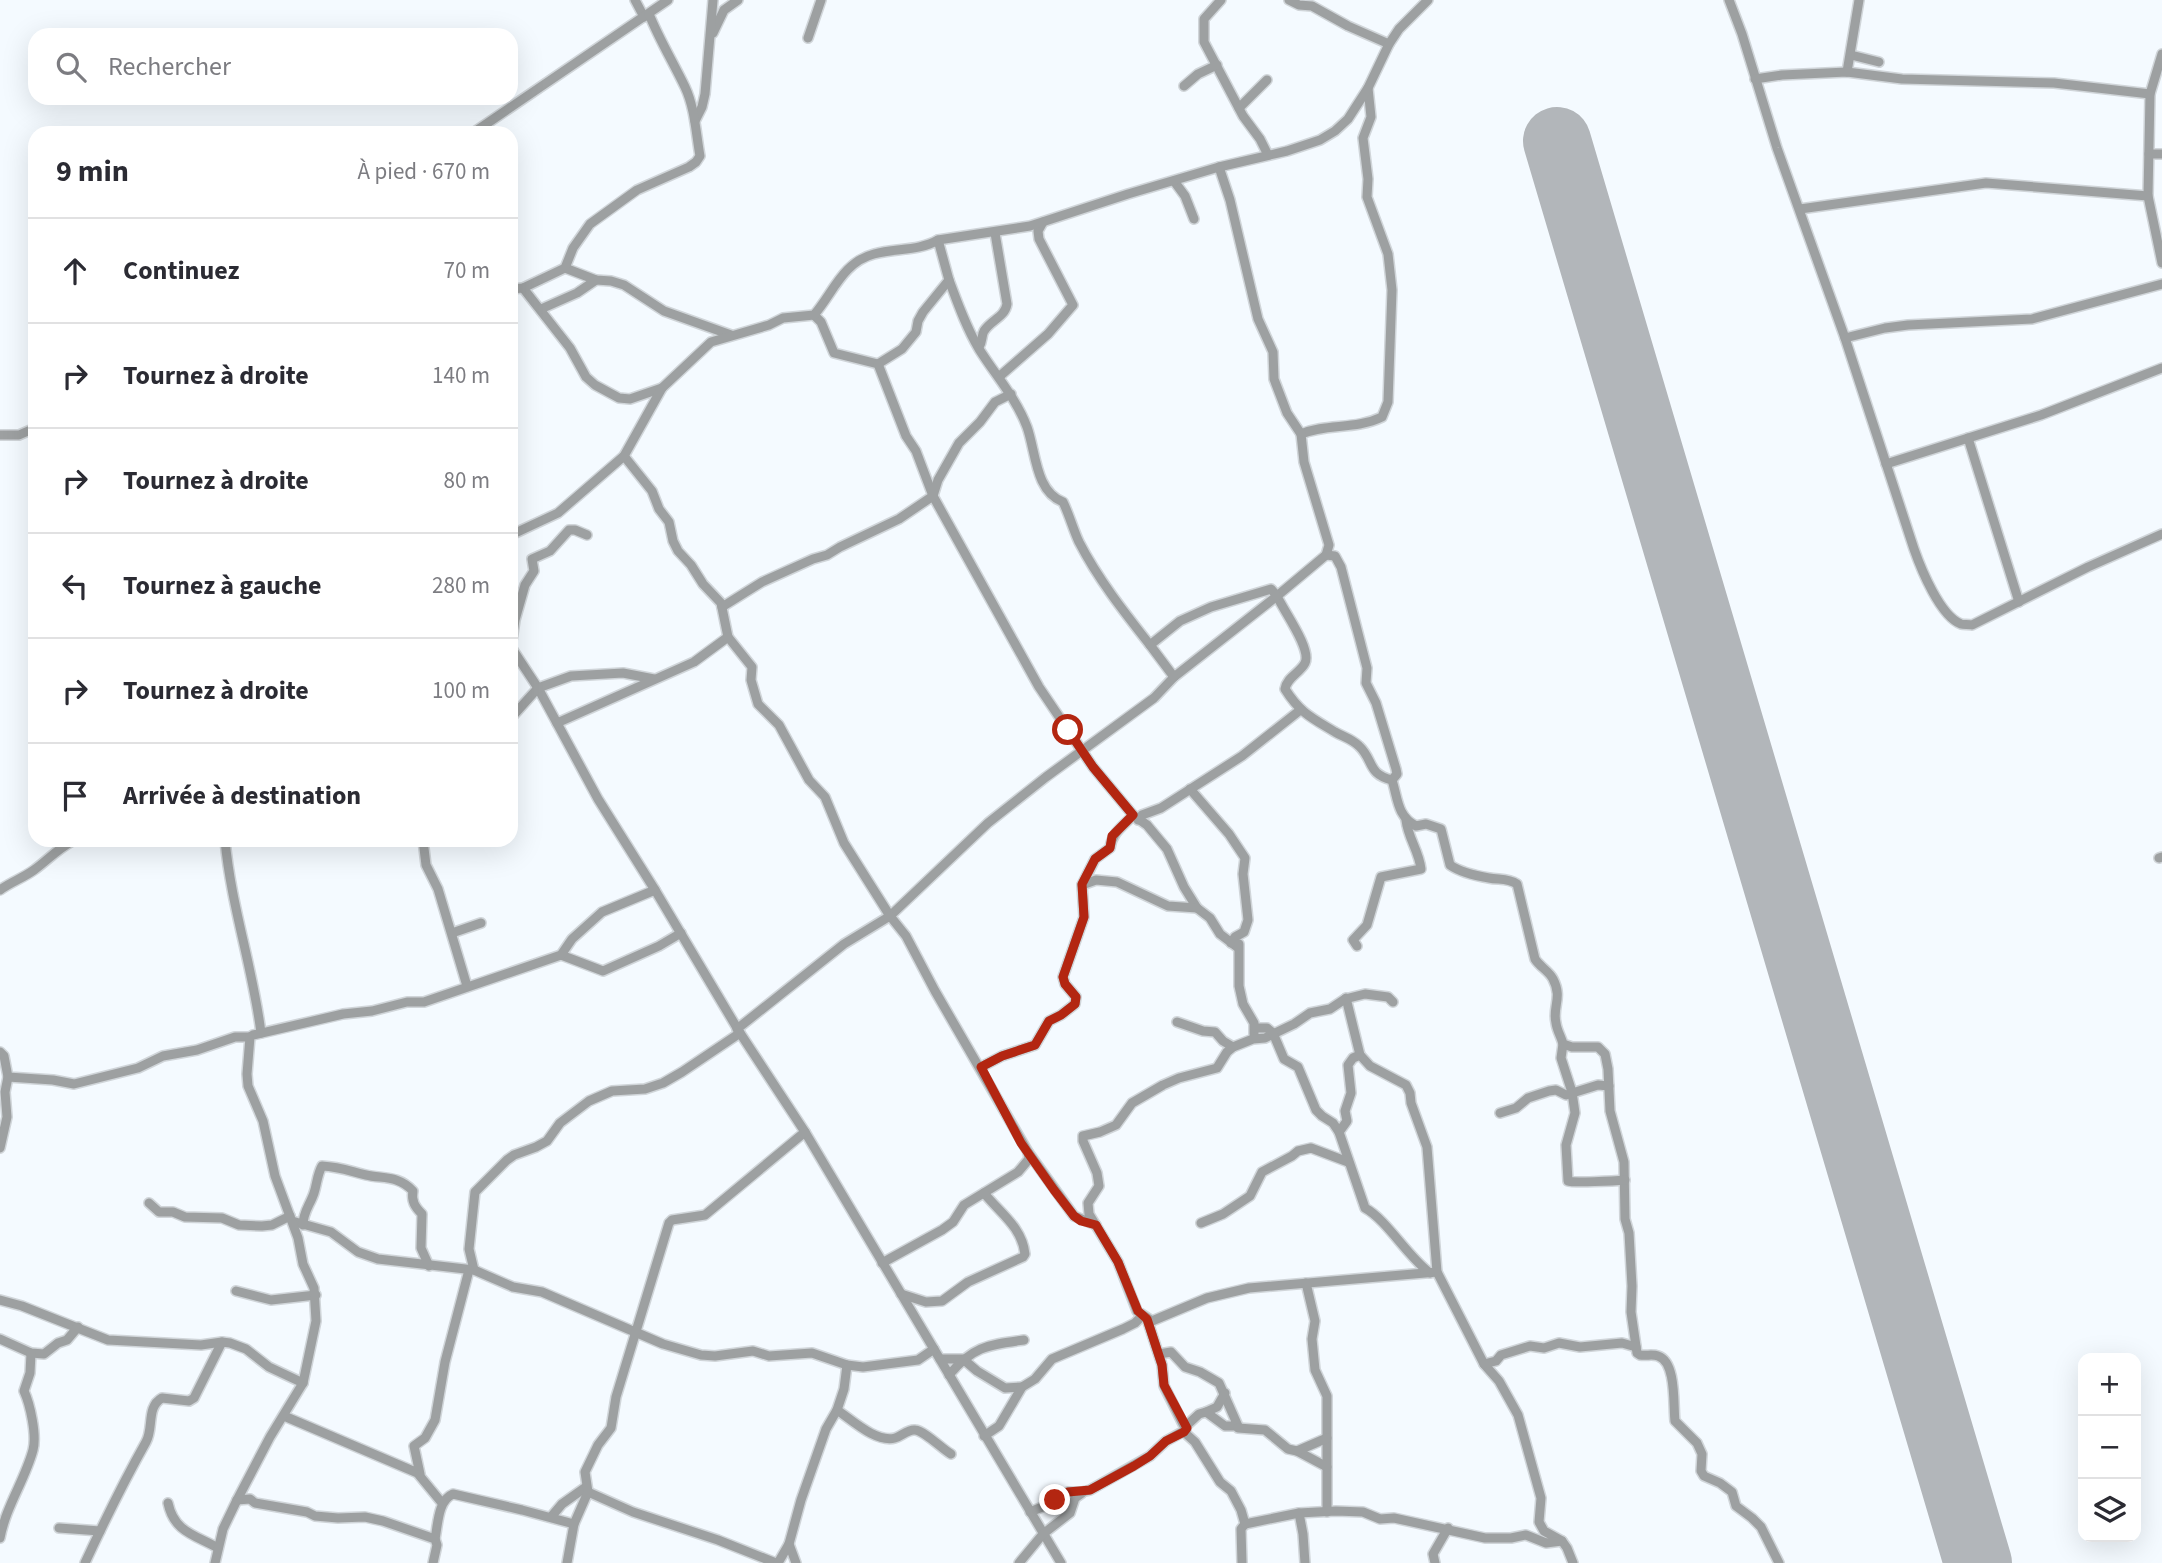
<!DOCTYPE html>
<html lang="fr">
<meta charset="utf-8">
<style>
body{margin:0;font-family:"Source Sans 3",sans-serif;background:#f7f7f7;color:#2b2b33}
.controls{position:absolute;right:21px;bottom:21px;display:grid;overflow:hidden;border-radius:14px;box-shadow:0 7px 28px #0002}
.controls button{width:63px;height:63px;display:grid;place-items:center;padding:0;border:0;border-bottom:2px solid #e1e1e2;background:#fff;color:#2b2b33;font:35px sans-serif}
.stop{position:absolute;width:21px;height:21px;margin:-16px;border:5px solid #b32611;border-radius:50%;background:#fff}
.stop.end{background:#b32611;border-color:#fff;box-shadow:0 2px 7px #0008}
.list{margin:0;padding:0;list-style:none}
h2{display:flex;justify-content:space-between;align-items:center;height:91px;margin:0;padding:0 28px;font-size:30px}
h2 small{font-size:23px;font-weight:400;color:#7c7c81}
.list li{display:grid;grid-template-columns:46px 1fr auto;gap:21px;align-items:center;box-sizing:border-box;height:105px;padding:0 28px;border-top:2px solid #e1e1e2}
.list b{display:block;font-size:26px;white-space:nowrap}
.list em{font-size:23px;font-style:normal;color:#7c7c81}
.icon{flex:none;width:38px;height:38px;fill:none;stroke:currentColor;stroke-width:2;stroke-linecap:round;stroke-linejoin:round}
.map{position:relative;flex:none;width:2162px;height:1563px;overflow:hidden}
.search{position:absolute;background:#fff;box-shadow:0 7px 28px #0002;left:28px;top:28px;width:490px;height:77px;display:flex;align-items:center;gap:18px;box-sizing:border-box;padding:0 24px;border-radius:21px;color:#7c7c81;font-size:26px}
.panel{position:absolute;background:#fff;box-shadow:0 7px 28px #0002;left:28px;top:126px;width:490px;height:721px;border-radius:21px}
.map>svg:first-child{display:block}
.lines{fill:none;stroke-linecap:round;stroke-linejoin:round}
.runway{stroke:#b2b6ba;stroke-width:68}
.street-casing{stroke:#d0d5d9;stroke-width:12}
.street{stroke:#9da0a1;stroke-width:9}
.route{stroke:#b32611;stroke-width:9}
</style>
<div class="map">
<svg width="2162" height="1563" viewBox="0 0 2162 1563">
<rect width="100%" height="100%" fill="#f4faff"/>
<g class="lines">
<polyline class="runway" points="1557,141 1978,1563"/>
<defs>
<g id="street">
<polyline points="635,0 644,17"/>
<polyline points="1221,0 1204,19 1204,42 1243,116 1260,139 1268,155"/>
<polyline points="1289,0 1299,5 1312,6 1348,26 1389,44"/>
<path d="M1729,0l13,34 35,114 68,190 69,211c7,20 26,67 47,75 3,1 7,0 11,1l116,-58 74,-33"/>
<polyline points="713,33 724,10 738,0"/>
<polyline points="808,38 821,0"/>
<polyline points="2162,54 2150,94 2148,196 2162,263"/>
<polyline points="1851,55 1879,62"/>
<polyline points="1847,72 1859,0"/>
<polyline points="1755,79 1782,75 1847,72 1902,79 2054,83 2150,94"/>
<polyline points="1184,86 1198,74 1217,65"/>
<path d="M1368,88l3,29 -8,21 5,41 -1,18 21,57 4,36 -4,112 -6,15c-27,13 -55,6 -81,17l3,28 25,83 -3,10 -49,41c6,14 35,53 28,67 -5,10 -18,14 -20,26 15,24 27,29 50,43 9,5 17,7 24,14 15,14 8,28 33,34 6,19 5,36 24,46l10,-2 15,5 9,36c10,7 27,11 39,13 10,2 19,0 28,6l18,75c5,8 14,12 18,20 10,19 -1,28 3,44 1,8 5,13 7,21l9,3h26l7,7 3,15 2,42 14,51 1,57 4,14 3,53 -1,26 6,41 3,2c6,1 13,-1 18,1 19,6 15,51 17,65l22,22 5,11 -1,17 3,5 16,7 12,9 4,14 16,12 9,9 18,36"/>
<polyline points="1239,108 1267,80"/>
<polyline points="695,121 702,107 705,94 713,0"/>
<polyline points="473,133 668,0"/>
<polyline points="2149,154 2162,154"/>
<polyline points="1219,167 1230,200 1258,319 1273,352 1274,379 1287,413 1301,434"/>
<polyline points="1174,181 1185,196 1194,219"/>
<polyline points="1800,209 1986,183 2148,196"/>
<polyline points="565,268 596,280 611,281 624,285 664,311 731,335"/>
<polyline points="523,288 570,348 586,377 595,385 619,398 630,399 662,388"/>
<path d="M511,289l12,-1 42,-20 8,-20 17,-24 47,-34 52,-23 7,-5 4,-6c-4,-22 -5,-48 -15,-69 -12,-25 -26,-48 -36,-73"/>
<polyline points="541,309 577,293 596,280"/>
<polyline points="814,315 821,322 834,353 878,364 906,436 916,451 933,496 1039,687 1093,767 1133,815 1147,825 1167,849 1184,887 1197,908 1210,918 1220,934 1237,947"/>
<polyline points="1845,338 1885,328 1908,325 2032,319 2162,284"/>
<path d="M979,347c4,-6 2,-11 5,-16 7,-11 21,-14 23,-27l-12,-71"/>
<polyline points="878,364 902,349 916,332 918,321 923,312 949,280 938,240"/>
<polyline points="1000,376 1048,334 1073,305 1039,239 1038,231 1043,222"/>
<polyline points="0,435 19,435 35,428"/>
<polyline points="1968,438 2019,602"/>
<path d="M624,456l28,35 7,18 10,13 4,19 5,10 13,14 12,19 18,19 7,34 24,30 -1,13 7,24 21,21 30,55 16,17 19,46 46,73 98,-93 58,-46 108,-79 20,-21 103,-81 -6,-7 -60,18 -31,14 -30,24c-26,-33 -52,-66 -71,-103 -6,-13 -10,-28 -16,-40 -28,-11 -27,-50 -36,-75 -11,-29 -31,-51 -48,-78 -13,-22 -21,-45 -30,-69"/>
<polyline points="1886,464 2041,415 2162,368"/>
<path d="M511,535l47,-22 66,-57 38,-68 49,-46 58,-17 14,-7 31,-3c19,-22 29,-53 60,-61 22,-6 45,-3 64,-14l92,-14 98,-32 91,-27 68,-16 33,-11 15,-9 13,-12 20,-31 21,-44 10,-15 29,-29"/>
<polyline points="1326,555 1335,556 1341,567 1367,668 1366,683 1376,703 1396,769 1397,774 1392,780"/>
<polyline points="722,607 762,582 813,559 827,555 840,547 899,519 933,496 938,480 959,443 980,422 995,402 1011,394"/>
<polyline points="1150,645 1174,677"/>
<polyline points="511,647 538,688 598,799 655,890 740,1033 805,1132 1061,1563"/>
<polyline points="511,647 515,620 525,585 534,571 532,559 550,551 569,530 575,530 587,535"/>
<polyline points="511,718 538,688 571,676 623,673 654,679"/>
<polyline points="557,723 694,662 728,637"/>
<polyline points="1190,789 1229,834 1245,858 1243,874 1248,920 1244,932 1235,937 1231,943"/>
<polyline points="1138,820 1142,815 1161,808 1242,756 1299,711"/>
<path d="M225,840c6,66 28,128 36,193"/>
<polyline points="423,840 426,865 438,889 467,986"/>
<polyline points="2159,858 2162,857"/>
<polyline points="1082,885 1096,880 1117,882 1168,906 1197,908"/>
<path d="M0,890c11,-8 23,-12 34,-20 15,-11 22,-20 40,-30"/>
<polyline points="452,933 481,923"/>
<polyline points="1239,944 1239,986 1243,1004 1254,1023 1254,1034"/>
<path d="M1357,946l-4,-6 14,-15 14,-48 40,-8c-2,-18 -13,-31 -15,-49"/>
<polyline points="561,955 603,971 659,946 681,933"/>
<polyline points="1346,998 1360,1055 1370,1066 1406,1085 1410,1093 1411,1103 1427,1147 1437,1272 1484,1364 1499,1381 1518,1415 1541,1498 1539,1522 1544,1531 1562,1541 1567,1548 1573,1563"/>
<polyline points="1393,1002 1388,997 1365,994 1345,999 1330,1009 1310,1013 1294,1024 1265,1038 1253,1039 1233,1047 1227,1052 1217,1068 1179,1078 1163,1085 1132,1103 1116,1125 1100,1132 1083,1136 1083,1141 1097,1173 1099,1186 1088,1203 1089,1214 1118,1262 1137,1311 1152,1321 1207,1298 1249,1288 1437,1272"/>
<polyline points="1177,1022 1203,1031 1215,1032 1223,1041 1233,1047"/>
<path d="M1255,1028h12l6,5 11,26 14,8 18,43 6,6 11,7 6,9 26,76c22,12 42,48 65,65"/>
<polyline points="737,1029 844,944 890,916 906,936 935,991 1028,1152 1029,1159 1018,1172 964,1205 953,1222 942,1230 882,1263"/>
<path d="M1563,1044l-2,14 11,34 3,21 -9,32 2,36c5,2 46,0 57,-1"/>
<polyline points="0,1052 4,1056 8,1077 53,1080 74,1084 138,1068 163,1056 197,1050 235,1037 250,1037"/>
<path d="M981,1067l21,-11 33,-11 14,-24 12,-6 14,-11 1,-7 -11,-13 -2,-7 21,-60 -2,-32 13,-26 15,-11c2,-16 13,-21 23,-33"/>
<polyline points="1500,1113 1516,1108 1528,1098 1549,1091 1556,1090 1566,1095 1598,1085 1609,1086"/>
<polyline points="1339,1132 1347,1121 1345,1111 1351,1093 1348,1065 1353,1058 1360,1055"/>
<polyline points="0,1148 7,1117 5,1092 8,1077"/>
<polyline points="1028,1152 1074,1216 1096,1225"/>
<polyline points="149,1203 159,1212 173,1212 185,1217 222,1218 239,1225 262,1226 272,1225 290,1216"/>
<polyline points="292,1221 331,1232 358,1252 378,1259 474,1270 513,1287 542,1292 663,1344 701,1355 715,1356 753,1351 769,1356 812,1353 847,1365 863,1367 918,1360 934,1349"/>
<polyline points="1201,1223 1223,1214 1250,1196 1262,1172 1292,1156 1298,1151 1311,1148 1348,1162"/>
<path d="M303,1225c0,-13 7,-20 11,-32 3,-9 3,-18 8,-27 19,1 27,5 44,9 17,4 32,0 47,16 -2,10 2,16 9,23l-1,34 8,18"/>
<polyline points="474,1270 469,1249 475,1192 507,1160 514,1155 536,1147 547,1141 560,1123 589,1101 612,1091 645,1089 663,1083 682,1072 740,1033"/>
<polyline points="1306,1283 1315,1321 1312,1339 1315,1370 1327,1396 1327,1512"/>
<polyline points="236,1291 271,1300 316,1295"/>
<path d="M901,1294l25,8 16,-1 26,-19 55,-25 2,-3c-3,-27 -25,-41 -41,-61"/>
<polyline points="0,1300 22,1306 108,1340 201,1345 222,1342 230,1343 246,1349 269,1367 303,1383"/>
<polyline points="0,1339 31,1353 44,1354 58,1343 67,1340 78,1327"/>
<polyline points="1159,1354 1171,1352 1185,1367 1200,1372 1219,1383 1238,1426 1225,1426 1206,1412 1199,1414 1186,1426"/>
<polyline points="940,1359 963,1359 977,1371 1005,1388 1022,1387"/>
<polyline points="1484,1364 1496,1361 1501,1355 1530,1346 1544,1348 1559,1343 1580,1347 1622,1343 1636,1347"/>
<path d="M949,1375c24,-29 39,-30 75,-35"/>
<path d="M837,1410c15,10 39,33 58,28 7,-2 13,-9 20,-8 10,1 27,19 36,24"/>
<polyline points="1206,1412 1217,1407 1225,1393"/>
<polyline points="284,1416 420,1474 414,1446 425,1438 435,1420 445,1362 469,1270"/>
<polyline points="1238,1428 1265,1430 1288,1449 1297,1451 1327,1467"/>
<polyline points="1184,1432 1195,1442 1220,1482 1231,1491 1241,1510 1245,1524 1241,1529 1242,1563"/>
<polyline points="984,1436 999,1426 1022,1387 1035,1379 1052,1359 1123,1329 1135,1323 1142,1316"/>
<polyline points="1297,1451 1327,1438"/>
<polyline points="419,1475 442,1503"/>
<polyline points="588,1492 633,1512 718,1540 776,1563"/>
<polyline points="237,1500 250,1499 255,1503 307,1512 315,1516 338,1518 365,1517 383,1521 435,1539 437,1545 433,1563"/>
<path d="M168,1503c6,29 27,32 50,45"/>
<polyline points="1030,1512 1047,1505 1068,1492 1082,1492 1090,1490 1150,1456 1166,1441 1186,1430 1164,1386 1162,1365 1147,1319"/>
<polyline points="1299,1513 1303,1534 1305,1563"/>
<polyline points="551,1517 562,1504 586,1487"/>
<polyline points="1245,1524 1299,1513 1336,1511 1363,1512 1380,1519 1394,1518 1485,1538 1511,1538 1526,1535 1546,1543 1562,1541"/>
<polyline points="59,1528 100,1531"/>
<path d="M0,1538c6,-32 25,-58 33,-88 4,-15 -3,-46 -9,-59l6,-18 1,-20"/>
<path d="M435,1539c3,-15 3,-39 18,-45l69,16 52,14"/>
<polyline points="789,1544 796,1563"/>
<path d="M85,1563c19,-41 39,-82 61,-121 8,-14 0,-35 16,-44l27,3 5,-3 28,-56"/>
<polyline points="215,1563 223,1529 237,1500 270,1437 303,1383 316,1321 314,1288 303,1264 298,1238 275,1176 263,1121 248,1086 247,1074 250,1037 253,1035 343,1014 372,1011 407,1002 424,1002 561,955 572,939 602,912 655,890"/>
<polyline points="567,1563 574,1524 588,1492 585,1472 598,1445 611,1428 616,1397 669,1223 672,1220 705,1215 805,1132"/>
<polyline points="778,1563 789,1544 801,1500 826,1429 837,1410 844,1389 847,1365"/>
<polyline points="1019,1563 1043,1534 1070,1513 1075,1498 1082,1493"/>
<polyline points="1435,1563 1433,1554 1448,1528"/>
</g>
</defs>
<use href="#street" class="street-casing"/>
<use href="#street" class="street"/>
</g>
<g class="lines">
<polyline class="route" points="1055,1500 1068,1492 1090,1490 1134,1466 1150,1456 1166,1441 1184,1432 1187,1428 1164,1385 1162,1365 1147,1319 1138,1311 1118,1262 1096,1225 1081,1221 1074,1216 1054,1190 1021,1143 981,1067 1002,1056 1035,1045 1049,1021 1061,1015 1075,1004 1076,997 1065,984 1063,977 1084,917 1082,884 1095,859 1110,848 1112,836 1133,815 1093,767 1068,730"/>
</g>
</svg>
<div class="controls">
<button>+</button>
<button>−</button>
<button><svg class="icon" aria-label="layers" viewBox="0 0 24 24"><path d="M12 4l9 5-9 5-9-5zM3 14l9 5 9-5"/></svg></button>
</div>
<div class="stop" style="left:1068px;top:730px"></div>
<div class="stop end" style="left:1055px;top:1500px"></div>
<div class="search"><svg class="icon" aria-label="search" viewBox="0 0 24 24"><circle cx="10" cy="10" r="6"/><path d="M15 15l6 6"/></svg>Rechercher</div>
<section class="panel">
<h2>9 min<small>À pied · 670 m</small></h2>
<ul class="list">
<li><svg class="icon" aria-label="ahead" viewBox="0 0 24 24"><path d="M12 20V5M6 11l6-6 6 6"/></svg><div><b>Continuez</b></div><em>70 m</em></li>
<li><svg class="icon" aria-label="right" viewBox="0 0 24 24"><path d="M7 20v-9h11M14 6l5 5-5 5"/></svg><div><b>Tournez à droite</b></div><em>140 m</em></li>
<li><svg class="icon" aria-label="right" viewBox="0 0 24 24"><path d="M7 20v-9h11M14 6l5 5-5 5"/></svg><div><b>Tournez à droite</b></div><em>80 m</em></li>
<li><svg class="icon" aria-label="left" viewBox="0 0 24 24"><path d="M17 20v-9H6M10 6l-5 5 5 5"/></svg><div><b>Tournez à gauche</b></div><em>280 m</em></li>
<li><svg class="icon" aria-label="right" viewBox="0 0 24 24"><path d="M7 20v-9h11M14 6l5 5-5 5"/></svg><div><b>Tournez à droite</b></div><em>100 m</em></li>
<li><svg class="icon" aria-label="arrive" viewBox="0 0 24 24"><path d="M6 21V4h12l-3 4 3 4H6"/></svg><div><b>Arrivée à destination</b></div></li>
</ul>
</section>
</div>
